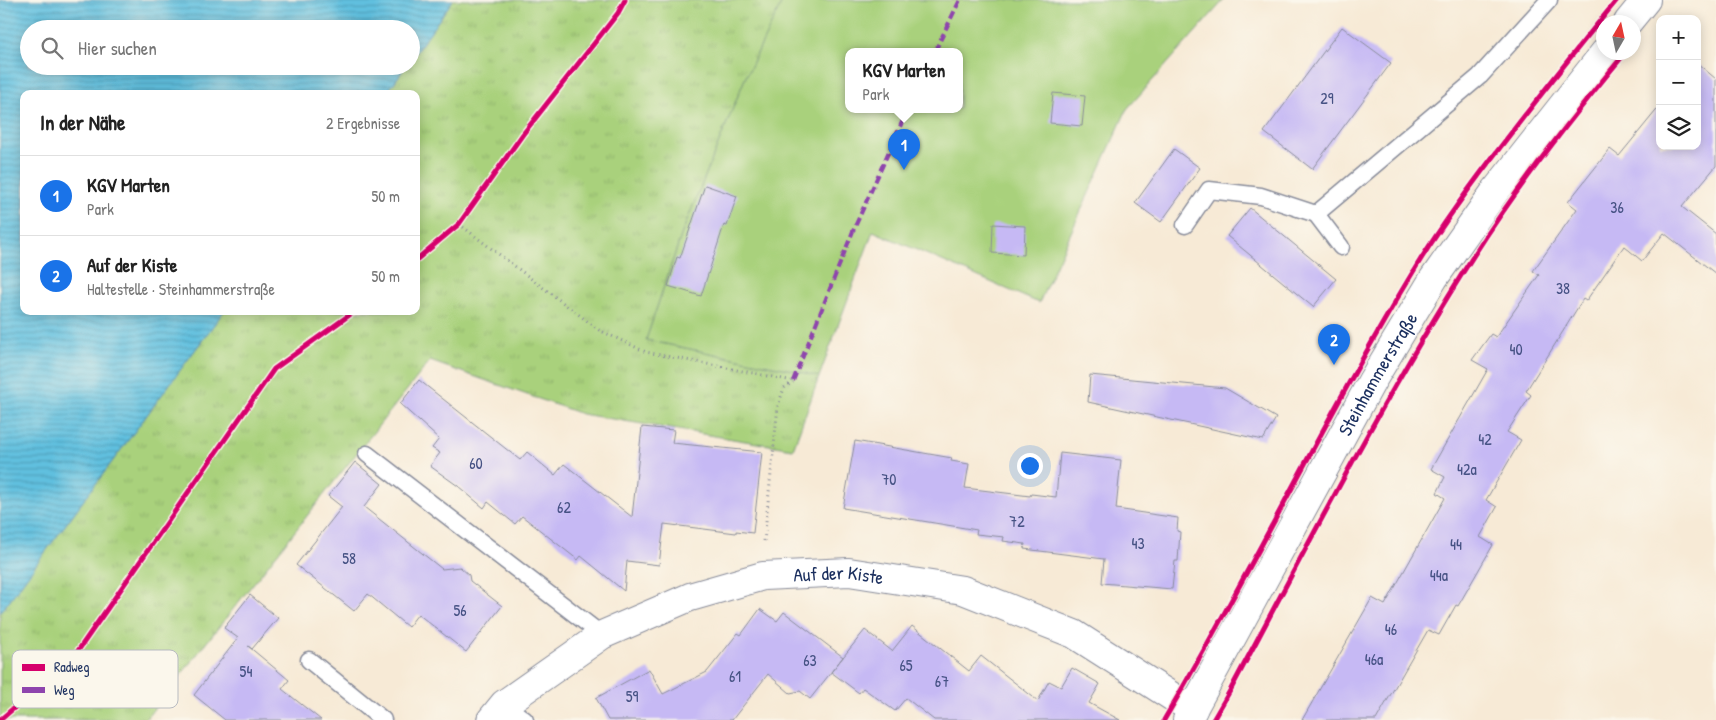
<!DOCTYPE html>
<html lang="de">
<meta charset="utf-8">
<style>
body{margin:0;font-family:"Patrick Hand",sans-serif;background:#f6f6f6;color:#222}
.controls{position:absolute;right:15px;top:15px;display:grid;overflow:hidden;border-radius:10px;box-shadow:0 2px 12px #0003}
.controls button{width:45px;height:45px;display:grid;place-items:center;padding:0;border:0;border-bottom:1px solid #e0e0e0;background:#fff;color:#222;font:25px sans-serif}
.compass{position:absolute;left:1596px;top:15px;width:45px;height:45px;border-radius:50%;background:#fff;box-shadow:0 2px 12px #0003;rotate:9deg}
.you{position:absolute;left:1029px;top:465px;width:18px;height:18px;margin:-12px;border:4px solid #fff;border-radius:50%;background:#1a73e8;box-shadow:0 0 0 8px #1a73e833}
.badge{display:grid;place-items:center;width:32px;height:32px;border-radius:50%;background:#1a73e8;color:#fff;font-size:16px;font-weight:700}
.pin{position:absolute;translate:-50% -41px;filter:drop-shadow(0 1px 2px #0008)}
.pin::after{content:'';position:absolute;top:26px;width:18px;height:15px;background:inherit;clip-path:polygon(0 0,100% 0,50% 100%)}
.popup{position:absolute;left:845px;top:48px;width:118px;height:65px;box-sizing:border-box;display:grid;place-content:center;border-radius:10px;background:#fff;filter:drop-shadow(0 1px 4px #0005);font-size:16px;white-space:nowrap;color:#767676}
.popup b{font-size:19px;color:#222}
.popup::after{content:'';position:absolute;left:50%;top:100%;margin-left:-10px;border:10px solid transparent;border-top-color:#fff}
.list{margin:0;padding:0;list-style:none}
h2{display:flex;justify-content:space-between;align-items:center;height:65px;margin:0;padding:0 20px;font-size:21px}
h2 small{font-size:16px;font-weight:400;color:#767676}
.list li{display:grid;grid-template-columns:32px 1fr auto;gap:15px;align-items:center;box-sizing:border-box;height:80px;padding:0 20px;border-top:1px solid #e0e0e0}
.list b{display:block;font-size:19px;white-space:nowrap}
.list p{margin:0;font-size:16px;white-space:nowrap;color:#767676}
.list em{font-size:16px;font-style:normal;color:#767676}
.icon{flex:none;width:28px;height:28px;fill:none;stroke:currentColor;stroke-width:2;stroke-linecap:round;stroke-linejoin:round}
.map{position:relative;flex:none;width:1716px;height:720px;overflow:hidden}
.search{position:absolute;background:#fff;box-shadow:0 2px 12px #0003;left:20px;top:20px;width:400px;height:55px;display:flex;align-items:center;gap:12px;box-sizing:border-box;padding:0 18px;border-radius:28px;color:#767676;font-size:19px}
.panel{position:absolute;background:#fff;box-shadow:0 2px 12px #0003;left:20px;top:90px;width:400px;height:225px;border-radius:10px}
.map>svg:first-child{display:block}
.grass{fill:url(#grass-tufts);stroke:#62806d}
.green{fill:#a9d17c;stroke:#62806d;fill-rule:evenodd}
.water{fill:url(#water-rules);stroke:#3e789e}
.building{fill:#c6b9f4}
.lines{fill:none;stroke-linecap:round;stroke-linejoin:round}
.service-casing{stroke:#898c9a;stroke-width:19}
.minor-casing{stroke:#898c9a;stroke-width:30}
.path{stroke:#898c9a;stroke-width:3;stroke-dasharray:1 4;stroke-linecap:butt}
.service{stroke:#fff;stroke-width:16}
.minor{stroke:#fff;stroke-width:28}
.quiet{stroke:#8e44ad;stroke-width:4;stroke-dasharray:8 4;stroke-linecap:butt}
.cycleway-casing{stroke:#fbf7ec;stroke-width:8}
.cycleway{stroke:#d6006c;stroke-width:5}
.labels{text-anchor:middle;stroke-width:4.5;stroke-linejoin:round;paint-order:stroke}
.number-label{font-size:16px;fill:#465284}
.street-label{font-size:19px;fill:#1b2f5e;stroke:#fbf7ec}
.key{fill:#fbf7ec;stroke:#b8bbc1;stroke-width:1}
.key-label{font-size:14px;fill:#1b2f5e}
</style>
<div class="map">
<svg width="1716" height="720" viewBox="0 0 1716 720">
<defs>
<pattern id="grass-tufts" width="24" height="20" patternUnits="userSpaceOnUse" patternTransform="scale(1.25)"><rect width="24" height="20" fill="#a9d17c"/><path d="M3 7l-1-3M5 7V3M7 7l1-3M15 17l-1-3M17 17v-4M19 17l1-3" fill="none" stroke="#91b46e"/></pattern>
<pattern id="water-rules" width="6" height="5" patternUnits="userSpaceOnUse" patternTransform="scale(1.25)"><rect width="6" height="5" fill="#60c0df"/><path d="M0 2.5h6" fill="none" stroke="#4e9cb8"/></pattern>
</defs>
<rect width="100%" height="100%" fill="#fbf7ec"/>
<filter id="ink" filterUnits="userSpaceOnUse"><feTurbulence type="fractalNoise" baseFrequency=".02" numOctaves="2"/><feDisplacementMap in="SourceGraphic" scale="10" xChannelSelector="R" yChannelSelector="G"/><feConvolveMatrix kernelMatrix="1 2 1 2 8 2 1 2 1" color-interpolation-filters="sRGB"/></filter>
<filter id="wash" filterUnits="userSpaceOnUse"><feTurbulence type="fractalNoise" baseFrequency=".0096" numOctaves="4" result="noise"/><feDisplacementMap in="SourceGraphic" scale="20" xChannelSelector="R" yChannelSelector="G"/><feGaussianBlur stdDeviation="1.12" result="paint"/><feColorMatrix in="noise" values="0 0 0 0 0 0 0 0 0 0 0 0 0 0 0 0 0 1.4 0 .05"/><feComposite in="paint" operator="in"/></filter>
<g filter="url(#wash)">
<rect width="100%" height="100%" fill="#f7ead6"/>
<polygon class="grass" points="453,0 783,0 744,81 682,233 646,340 798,371 819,377 793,449 582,414 430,361 145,720 0,720 0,613 224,311 416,311 416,94 386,94 406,66 411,66 411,59"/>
<path class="green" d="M783,0h441l-97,109 -88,194 -166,-72 -54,146 -21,-6 -152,-31 36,-107 62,-152zM849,51h110v58h-110z"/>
<polygon class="water" points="0,0 453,0 411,59 411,29 29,29 29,66 406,66 386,94 24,94 24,311 224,311 0,613"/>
<g id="blocks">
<g class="building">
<polygon points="1342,27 1391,63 1312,169 1264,132"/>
<polygon points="1697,63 1716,79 1716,166 1682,207 1716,234 1716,274 1664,233 1642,261 1624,246 1586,301 1583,299 1526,391 1531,395 1507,432 1521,440 1486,500 1497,507 1480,537 1493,545 1458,606 1456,605 1439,635 1428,630 1376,720 1302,720 1372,598 1385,605 1445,498 1437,493 1445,477 1431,469 1488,369 1472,360 1491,334 1496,337 1539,275 1533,271 1577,209 1568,202 1610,149 1619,156 1660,106 1660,146 1697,146"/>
<polygon points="1053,93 1085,96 1082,126 1050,123"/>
<polygon points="1174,149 1200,168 1161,222 1135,203"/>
<polygon points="705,185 737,196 727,226 724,225 701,296 668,286 677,257 680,258"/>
<polygon points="1250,208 1336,279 1313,307 1227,236"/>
<polygon points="993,224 1025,226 1024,255 992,253"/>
<polygon points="1090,375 1225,388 1276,418 1263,440 1088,402"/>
<polygon points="419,380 520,460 527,452 555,475 564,464 632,517 642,427 674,430 672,443 762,452 753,533 736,531 736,533 664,524 659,565 627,561 624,591 581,556 578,560 522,516 515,524 488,502 484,508 458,486 430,466 440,453 432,448 439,439 400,404"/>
<polygon points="855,441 952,458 951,461 969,464 965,488 1030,496 1031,494 1056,497 1060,453 1121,460 1116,509 1178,518 1177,531 1180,532 1178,561 1175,561 1172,589 1102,583 1104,559 1024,549 1025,544 1003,541 1004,537 976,534 977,530 843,508"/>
<polygon points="355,462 382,484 364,507 442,569 460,567 469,575 470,581 502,606 466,652 418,614 408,627 368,594 354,611 296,565 342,507 328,496"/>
<polygon points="250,595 278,618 252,649 248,646 289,680 282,689 321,720 225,720 194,695 238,638 224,628"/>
<polygon points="760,609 777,621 784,612 843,657 810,699 800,691 790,693 768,674 732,720 608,720 596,698 649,669 663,694 707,672 738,633 741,635"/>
<polygon points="912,626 969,671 981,656 1038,701 1049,681 1061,687 1072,668 1100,684 1089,703 1120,720 934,720 906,698 895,711 863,688 859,693 831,672 865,630 892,651"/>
</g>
</g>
</g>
<g filter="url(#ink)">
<use href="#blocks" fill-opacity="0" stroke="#898c9a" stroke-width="1"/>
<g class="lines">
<defs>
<g id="service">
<polyline points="1316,214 1341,247"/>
<polyline points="1185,225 1209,190 1261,196 1316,214 1480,76 1549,0"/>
<polyline points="367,454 602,635"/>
<polyline points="309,660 383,720"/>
<polyline points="504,704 525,720"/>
</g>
<g id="minor">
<polyline points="1628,22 1646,0"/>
<path id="s1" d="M491,720l13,-16 98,-69 88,-38 73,-21 86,-4 114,18 111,44 119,76"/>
<path id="s2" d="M1187,720l185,-339 62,-103 62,-88 109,-138"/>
</g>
</defs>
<use href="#service" class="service-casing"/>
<use href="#minor" class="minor-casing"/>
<g class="path">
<polyline points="459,224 599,330 646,352 793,381"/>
<polyline points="416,260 459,224 523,134 618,13 625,0"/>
<polyline points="764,541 778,406 784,388 793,382"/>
<polyline points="0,720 75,655 274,369 355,311"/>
</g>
<use href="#service" class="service"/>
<use href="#minor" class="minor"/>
<g class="quiet">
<polyline points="935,51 960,0"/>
<polyline points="793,381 853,231 908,109"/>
</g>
<defs>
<g id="cycleway">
<polyline points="416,260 459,224 523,134 618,13 625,0"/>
<polyline points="0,720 75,655 274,369 355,311"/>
<path d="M1164,720c88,-149 162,-305 252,-453 27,-44 58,-86 89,-126 37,-48 74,-95 112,-141"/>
<path d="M1213,720l18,-31c78,-146 154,-295 243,-434 45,-71 98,-138 152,-203"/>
</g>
</defs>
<use href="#cycleway" class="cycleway-casing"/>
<use href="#cycleway" class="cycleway"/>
</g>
</g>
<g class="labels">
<g class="number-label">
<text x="1327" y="104">29</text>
<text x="1617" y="213">36</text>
<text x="1563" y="294">38</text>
<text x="1516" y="355">40</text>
<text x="1485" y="445">42</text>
<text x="476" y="469">60</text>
<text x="1467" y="475">42a</text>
<text x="889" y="485">70</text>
<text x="564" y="513">62</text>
<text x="1017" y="527">72</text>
<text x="1138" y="549">43</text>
<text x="1456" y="550">44</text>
<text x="349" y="564">58</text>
<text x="1439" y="581">44a</text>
<text x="460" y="616">56</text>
<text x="1391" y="635">46</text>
<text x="1374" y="665">46a</text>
<text x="810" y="666">63</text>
<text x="906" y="671">65</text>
<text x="246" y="677">54</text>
<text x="735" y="682">61</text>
<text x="942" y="687">67</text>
<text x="632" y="702">59</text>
</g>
<g class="street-label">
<text dy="7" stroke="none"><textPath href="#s2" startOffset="395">Steinhammerstraße</textPath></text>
<text dy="7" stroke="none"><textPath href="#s1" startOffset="388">Auf der Kiste</textPath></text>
</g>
</g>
<rect x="12" y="650" width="166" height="58" rx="8" class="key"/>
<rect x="22" y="664" width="23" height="7" fill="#d6006c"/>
<rect x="22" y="687" width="23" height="6" fill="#8e44ad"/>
<g class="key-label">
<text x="54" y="672">Radweg</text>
<text x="54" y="695">Weg</text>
</g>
</svg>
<div class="controls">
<button>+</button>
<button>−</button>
<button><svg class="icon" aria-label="layers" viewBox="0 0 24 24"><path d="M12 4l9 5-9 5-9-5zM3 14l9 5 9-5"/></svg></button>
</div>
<svg class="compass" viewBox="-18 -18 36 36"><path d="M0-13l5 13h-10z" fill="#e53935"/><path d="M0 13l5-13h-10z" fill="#767676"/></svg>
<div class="you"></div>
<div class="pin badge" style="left:904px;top:170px">1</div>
<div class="popup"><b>KGV Marten</b>Park</div>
<div class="pin badge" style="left:1334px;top:365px">2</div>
<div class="search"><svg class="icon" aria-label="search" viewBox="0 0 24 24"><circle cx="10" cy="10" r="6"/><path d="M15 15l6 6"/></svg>Hier suchen</div>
<section class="panel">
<h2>In der Nähe<small>2 Ergebnisse</small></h2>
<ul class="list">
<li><span class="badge">1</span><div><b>KGV Marten</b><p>Park</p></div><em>50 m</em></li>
<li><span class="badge">2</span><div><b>Auf der Kiste</b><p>Haltestelle · Steinhammerstraße</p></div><em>50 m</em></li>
</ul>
</section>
</div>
